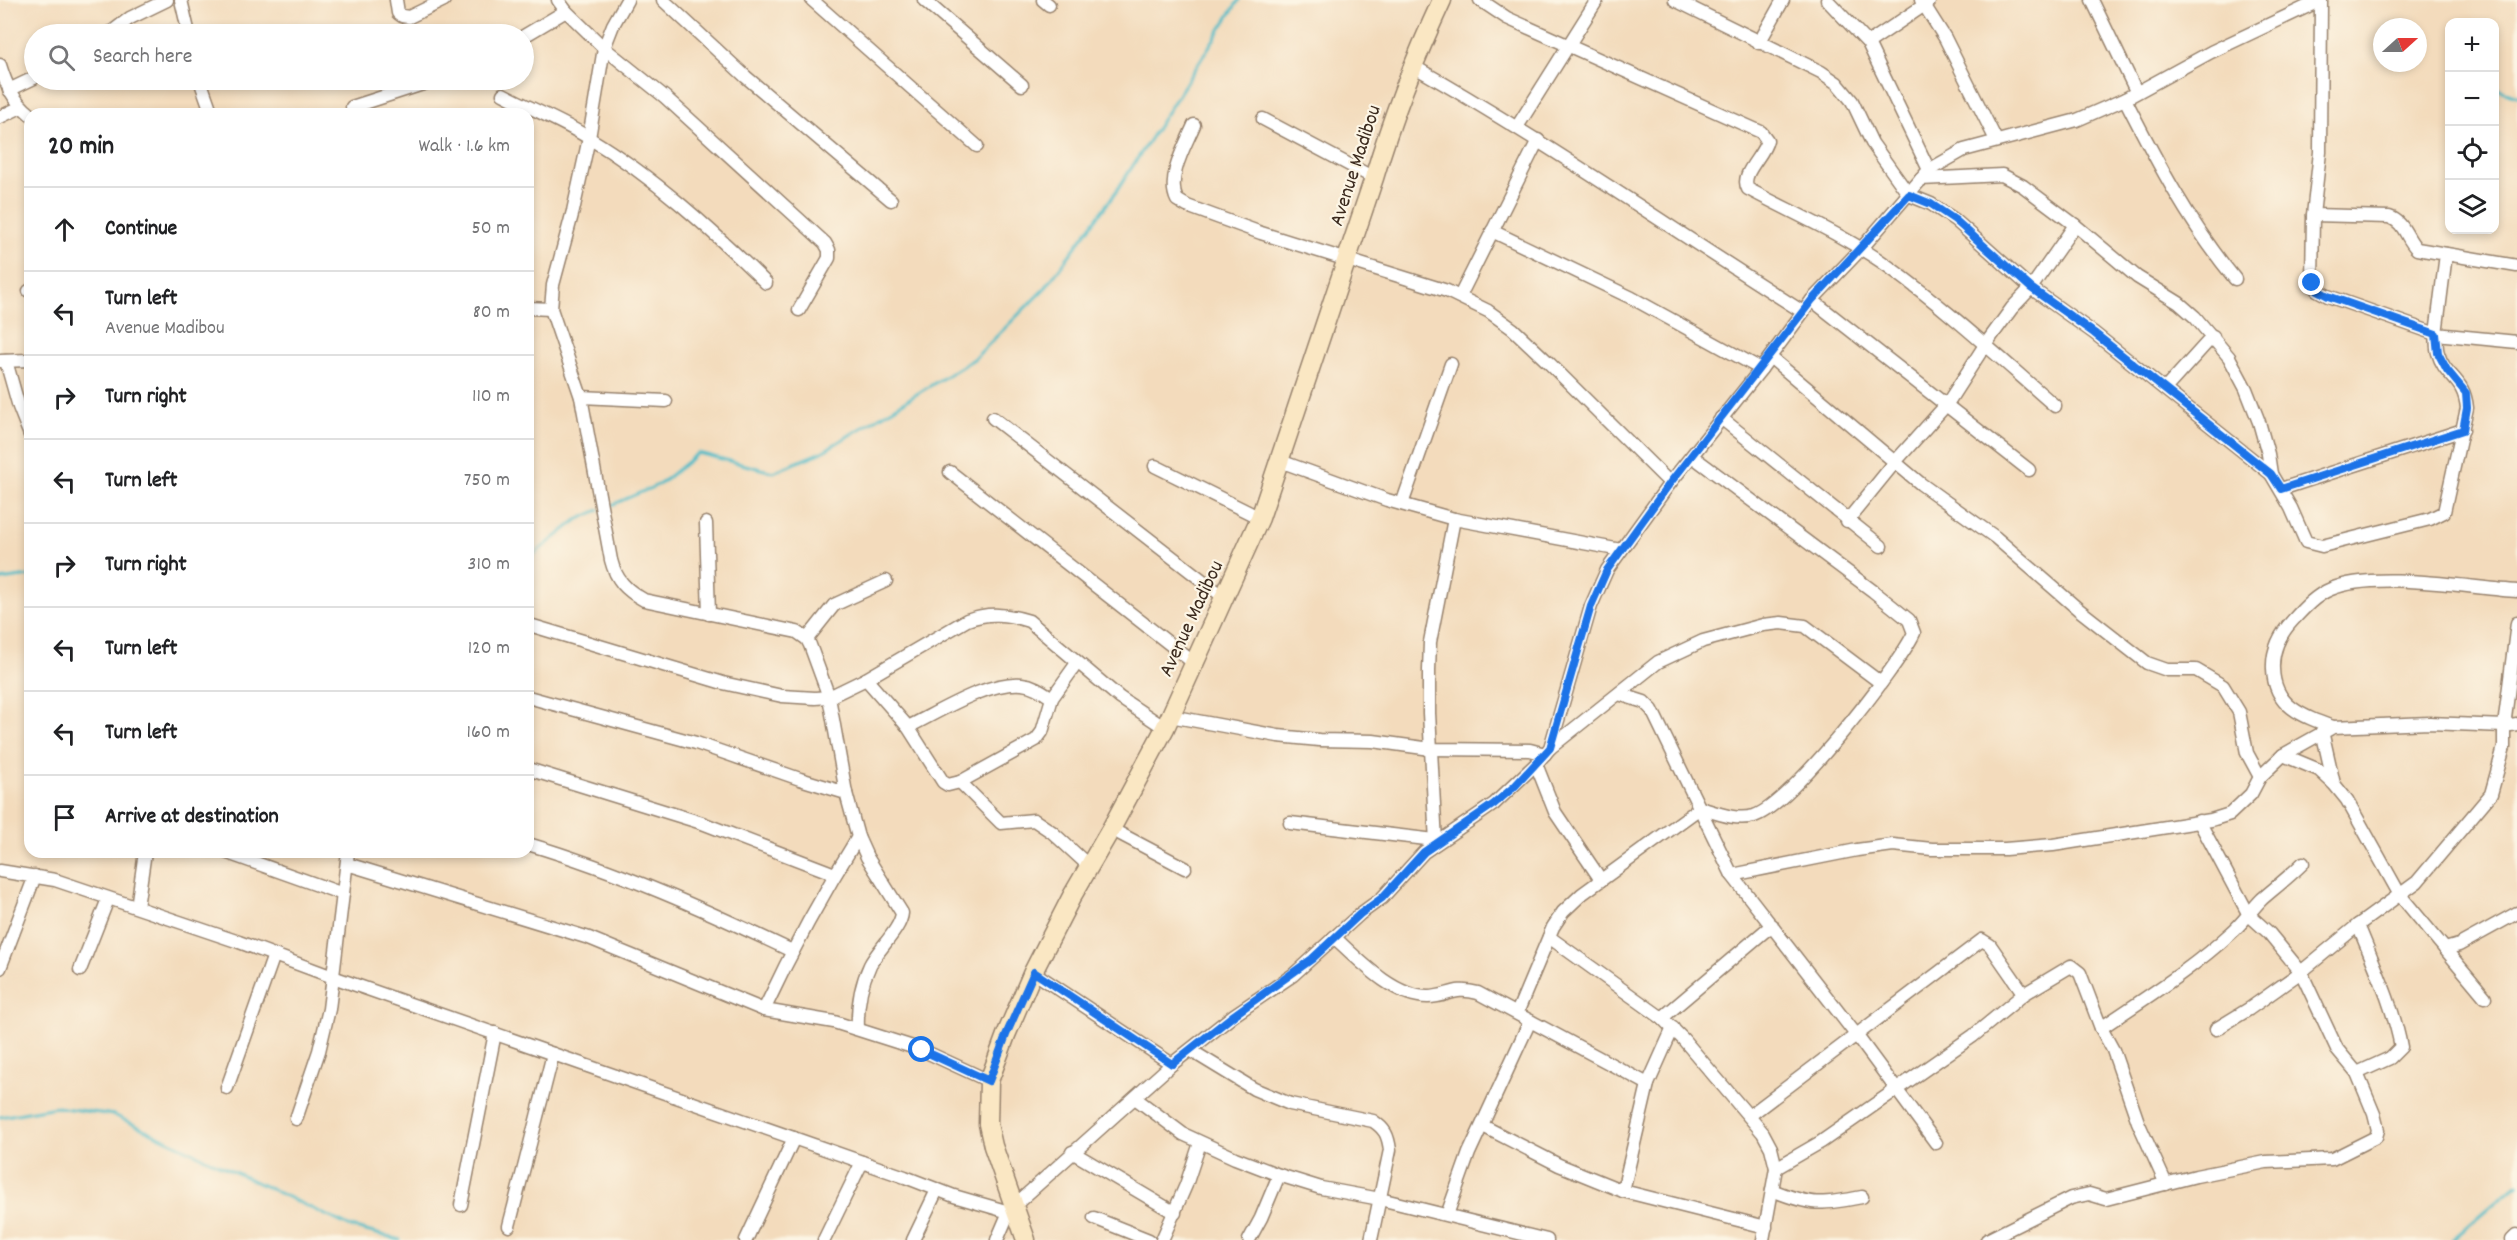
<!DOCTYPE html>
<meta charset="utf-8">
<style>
body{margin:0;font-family:Dekko,sans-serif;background:#f6f6f6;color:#202124}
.controls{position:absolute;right:18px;top:18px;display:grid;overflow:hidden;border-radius:12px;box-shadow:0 3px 9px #0003}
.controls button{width:54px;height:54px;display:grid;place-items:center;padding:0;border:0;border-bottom:2px solid #e0e0e0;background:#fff;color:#202124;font:30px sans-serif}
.compass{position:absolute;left:2373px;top:18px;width:54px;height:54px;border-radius:50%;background:#fff;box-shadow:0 3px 9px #0003;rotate:69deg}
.stop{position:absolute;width:18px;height:18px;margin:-14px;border:4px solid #1a73e8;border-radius:50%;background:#fff}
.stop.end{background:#1a73e8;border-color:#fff;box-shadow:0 2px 6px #0008}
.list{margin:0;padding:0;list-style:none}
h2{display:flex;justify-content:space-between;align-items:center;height:78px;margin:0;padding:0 24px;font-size:26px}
h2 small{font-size:20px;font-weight:400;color:#757577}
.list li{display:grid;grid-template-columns:39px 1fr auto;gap:18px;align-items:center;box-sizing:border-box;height:84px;padding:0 24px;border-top:2px solid #e0e0e0}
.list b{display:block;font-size:22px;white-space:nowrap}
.list p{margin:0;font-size:20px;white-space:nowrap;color:#757577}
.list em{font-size:20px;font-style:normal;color:#757577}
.icon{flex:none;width:33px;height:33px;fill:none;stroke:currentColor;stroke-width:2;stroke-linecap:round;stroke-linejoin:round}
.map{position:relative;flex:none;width:2517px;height:1240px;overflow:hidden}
.search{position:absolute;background:#fff;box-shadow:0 3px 9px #0003;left:24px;top:24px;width:510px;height:66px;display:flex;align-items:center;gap:15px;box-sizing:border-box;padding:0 21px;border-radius:33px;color:#757577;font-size:22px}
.panel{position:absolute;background:#fff;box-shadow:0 3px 9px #0003;left:24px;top:108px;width:510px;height:750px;border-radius:18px}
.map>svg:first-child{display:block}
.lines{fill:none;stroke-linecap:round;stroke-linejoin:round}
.stream{stroke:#4dbbc7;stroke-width:3}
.street-casing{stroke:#97826d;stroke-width:15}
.secondary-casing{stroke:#97826d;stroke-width:21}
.street{stroke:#fff;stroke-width:12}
.secondary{stroke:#fae7c3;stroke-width:18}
.route{stroke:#1a73e8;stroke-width:8}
.labels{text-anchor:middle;stroke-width:4.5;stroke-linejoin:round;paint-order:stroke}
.street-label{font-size:21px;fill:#3b2a1e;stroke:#fcf5e5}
</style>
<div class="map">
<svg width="2517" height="1240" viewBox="0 0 2517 1240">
<rect width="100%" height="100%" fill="#fcf5e5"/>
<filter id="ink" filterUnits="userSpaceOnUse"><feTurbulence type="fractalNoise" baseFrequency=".0167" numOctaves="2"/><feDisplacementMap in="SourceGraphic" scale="12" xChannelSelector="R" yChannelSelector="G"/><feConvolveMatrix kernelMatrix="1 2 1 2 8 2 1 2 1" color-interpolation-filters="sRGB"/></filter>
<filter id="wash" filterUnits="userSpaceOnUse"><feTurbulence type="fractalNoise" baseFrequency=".008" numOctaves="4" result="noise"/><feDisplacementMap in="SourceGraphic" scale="24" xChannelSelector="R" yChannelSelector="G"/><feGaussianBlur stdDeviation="1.35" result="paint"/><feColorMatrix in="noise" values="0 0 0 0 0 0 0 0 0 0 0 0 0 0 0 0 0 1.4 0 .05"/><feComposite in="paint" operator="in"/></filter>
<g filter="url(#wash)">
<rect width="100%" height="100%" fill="#f3dbbc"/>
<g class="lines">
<g class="stream">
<polyline points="2494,88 2517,96"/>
<polyline points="605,508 660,484 698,453 773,472 822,452 974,359 1046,287 1118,189 1239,0"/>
<polyline points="528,559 577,520 599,510"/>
<polyline points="0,580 30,576"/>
<polyline points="0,1117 56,1107 114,1115 351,1227 400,1240"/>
<polyline points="2452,1240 2517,1184"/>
</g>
</g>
</g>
<g filter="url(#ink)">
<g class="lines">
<defs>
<g id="street">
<polyline points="181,0 189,34"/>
<polyline points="396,0 398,13 402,16 409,17 444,0"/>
<polyline points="558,0 566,11 604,48 665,97 825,243 829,250 829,258 799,310"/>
<path d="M627,0l-14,25 -9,23 -15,90 -16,73 -20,74 -2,24 30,88 30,163c5,20 15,30 33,40l153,32 10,7 3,6 19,52 17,96 12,44 9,20 35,56c-1,16 -24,36 -32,52 -10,21 -13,41 -12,64"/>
<polyline points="663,0 746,77 891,200"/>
<polyline points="812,0 977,146"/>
<polyline points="924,0 1022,85"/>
<polyline points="1043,0 1049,5"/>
<path d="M1480,0l27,18 254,114 6,8c-3,16 -28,34 -19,49 47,25 98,47 141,78 58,42 112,92 166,139"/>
<polyline points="1675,0 1821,72 1837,83 1852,101 1872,143 1909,195 1931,204 1955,220 2031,288 2094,333 2271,474"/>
<polyline points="1827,0 1868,43 1929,170"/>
<polyline points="1921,0 1945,38 1996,140"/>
<polyline points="2092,0 2136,91"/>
<polyline points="109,34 130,18 167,0"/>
<polyline points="524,36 566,11"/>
<polyline points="1759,43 1783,0"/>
<polyline points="1868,43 1929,2"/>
<path d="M0,65c6,20 13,35 30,49"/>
<path d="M1413,66c134,76 260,164 390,246"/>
<polyline points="200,80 212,114"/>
<polyline points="9,90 34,78"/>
<path d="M503,94c28,15 59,27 86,44 65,39 123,92 177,145"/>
<path d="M2125,99c32,63 64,124 110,180"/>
<polyline points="352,107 435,80"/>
<polyline points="0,117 21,107"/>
<polyline points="1263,119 1374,178"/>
<path d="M1194,125c-9,21 -28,53 -17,75l10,6 74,27 186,58 41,20 25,18 37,35 120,119"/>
<polyline points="1517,127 1597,0"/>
<path d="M1921,179l81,-4 21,11 52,39 62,52 42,26 16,14 34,40 17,32 13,33 9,32 3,20 20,34 15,34 16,4 108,-27 14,-7 23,-104c-3,-31 -22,-30 -29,-55 -2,-5 -1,-13 -2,-19l-108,-38 -11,-6 -5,-7 1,-68 7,-63 1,-151"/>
<path d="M2313,215l76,2c16,5 17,22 28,32l100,17"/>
<polyline points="1492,231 1632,298 1761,369"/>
<polyline points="2446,254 2436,334 2517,342"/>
<polyline points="29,291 30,291"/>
<polyline points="1460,296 1538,140"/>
<polyline points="1812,300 2029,470"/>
<polyline points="528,308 551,309"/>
<polyline points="1770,357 1921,484 1995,537 2078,609 2147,663 2167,670 2196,670 2223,686 2239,712 2247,753 2260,777"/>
<polyline points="0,361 30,360"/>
<polyline points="6,361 19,407 30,435"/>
<polyline points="2165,389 2213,336"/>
<polyline points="581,397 666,401"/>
<polyline points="993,418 1225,598"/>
<polyline points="1721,418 1881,546"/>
<polyline points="1280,461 1387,500 1454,519 1621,550"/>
<polyline points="1155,466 1260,518"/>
<polyline points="950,472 1194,663"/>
<polyline points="2281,489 2463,430"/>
<polyline points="1402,504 1451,364"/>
<polyline points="1847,521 1895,462 1947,404 1985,345 2012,308 2031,288 2075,225"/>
<polyline points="706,523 709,614"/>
<path d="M533,626l190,57 59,13 33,2 14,-1 37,-18 101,-59c22,-8 40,-6 62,1l91,77 45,30"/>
<polyline points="807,639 834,605 886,581"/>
<polyline points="866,679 908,727 943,782 948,785 960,782 1036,740 1042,732 1052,698 1077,663"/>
<polyline points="1619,694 1644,702 1652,710 1732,875 1857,1036 1936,1143"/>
<polyline points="528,697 696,743 800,779 846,793"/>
<polyline points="1170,716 1278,736 1319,740 1373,741 1431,749 1530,750 1545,754"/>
<path d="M908,727c31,-15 79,-46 114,-43 12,1 21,8 30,14"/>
<path d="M2333,727c-31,-11 -59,-21 -60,-58 -1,-19 7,-35 20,-49 11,-12 23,-25 38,-31 44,-19 138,-1 186,2"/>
<polyline points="2322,731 2334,784"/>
<polyline points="1550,748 1658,662 1703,641 1763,625 1781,623 1805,626 1881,683"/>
<polyline points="2283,755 2319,770 2334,784 2347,800 2400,895 2485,997"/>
<polyline points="1536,764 1555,812 1601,880"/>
<polyline points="528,769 702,823 835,874"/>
<polyline points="960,782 1001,823 1034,820 1052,832 1089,866"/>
<polyline points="1290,823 1435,840"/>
<polyline points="1111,829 1185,868"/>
<polyline points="1436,842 1429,713 1429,670 1430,642 1454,519"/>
<path d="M528,844c91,27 178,66 264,107"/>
<polyline points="225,852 343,894"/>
<polyline points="347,864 589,938 764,1010 834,1022 922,1050 989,1081"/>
<polyline points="0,871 55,880 239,942 333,977 905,1177 954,1196 1009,1212"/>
<polyline points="1732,875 1857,850 1893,845 1932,849 2005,849 2053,845 2211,820 2230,814 2251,794 2260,777 2283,755 2333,727 2429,723 2504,726 2517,724"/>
<polyline points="137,907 145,852"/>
<path d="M1334,937c24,22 59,60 94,60 21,0 25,-11 50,-4l170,91"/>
<polyline points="1549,937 1662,1018 1683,1039 1763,1133 1771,1148 1776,1168 1763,1240"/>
<polyline points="2445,949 2459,945 2517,913"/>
<polyline points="0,968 35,876"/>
<polyline points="80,970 108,899"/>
<polyline points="1033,972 1172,1064"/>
<path d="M764,1010c28,-60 59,-117 94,-173"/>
<path d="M1517,1013l36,-86 10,-15 19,-18 118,-86c17,5 36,13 54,8 36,-11 143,-147 160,-183l-5,-13 -36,-29 -181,-135"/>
<polyline points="1662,1018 1772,925"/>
<path d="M2101,1028c44,-30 91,-59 130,-95 12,-10 20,-23 31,-34 14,-12 28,-23 41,-36"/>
<polyline points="2216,1029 2249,1009 2301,972 2358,925 2417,882 2491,794 2504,747 2504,726 2517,623"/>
<path d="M1190,1050l64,39 36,15 83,17c12,8 15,14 17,29l-19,90"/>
<path d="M2357,1073l33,-15 11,-11c-8,-42 -27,-82 -43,-122"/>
<polyline points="227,1088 274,955"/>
<polyline points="1135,1098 1183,1134 1235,1158 1279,1175 1321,1188 1380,1199 1547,1240"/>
<polyline points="1749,1116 1982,940 1990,945 2024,994"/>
<polyline points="296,1119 319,1051 329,1009 348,852"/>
<polyline points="1483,1126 1559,1165 1623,1191 1766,1227"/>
<polyline points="1072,1152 1175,1213"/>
<polyline points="1776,1168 1821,1142 1973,1036 2024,994 2071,966 2080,973 2101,1028 2113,1050 2138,1122 2166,1184"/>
<path d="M1772,1190c39,16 49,15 90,7"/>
<polyline points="1623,1191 1648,1084 1673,1028"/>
<polyline points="461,1205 495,1033"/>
<polyline points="1447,1215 1469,1153 1530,1021"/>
<polyline points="1094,1218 1149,1240"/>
<polyline points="509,1226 553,1054"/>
<polyline points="746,1240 794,1138"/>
<polyline points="824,1240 862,1162"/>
<polyline points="913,1240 937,1190"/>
<polyline points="997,1240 1009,1212 1015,1205 1172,1064 1234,1015 1293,975 1360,914 1382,898 1424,852 1494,804 1536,764 1550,748 1591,606 1607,570 1670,483 1761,369 1812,300 1861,249 1929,170 1964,150 2077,120 2125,99 2211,52 2321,0"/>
<polyline points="1162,1240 1186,1185 1200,1143"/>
<polyline points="1249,1240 1261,1218 1279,1175"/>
<polyline points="1987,1240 2071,1198 2089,1194 2106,1199 2196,1176 2266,1162 2332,1159 2376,1137 2378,1130 2374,1114 2357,1073 2337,1049 2301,972 2269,933 2249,915 2199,821"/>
<polyline points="2512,1240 2517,1235"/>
</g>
<path id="secondary" d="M1026,1240l-33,-94 -5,-22 1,-43 17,-46 27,-63 39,-76 39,-67 54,-101 95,-210 114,-340c18,-61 41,-120 68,-178"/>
</defs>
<use href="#street" class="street-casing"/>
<use href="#secondary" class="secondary-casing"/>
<use href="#street" class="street"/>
<use href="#secondary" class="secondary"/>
</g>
</g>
<g class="lines" filter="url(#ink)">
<polyline class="route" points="922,1050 989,1081 1006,1035 1034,972 1172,1064 1234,1015 1312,959 1360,914 1382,898 1424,852 1494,804 1515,786 1550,748 1591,606 1607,570 1670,483 1812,300 1909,195 1931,204 1955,220 2031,288 2094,333 2271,474 2281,489 2463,430 2467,408 2466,393 2447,370 2438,353 2436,334 2328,296 2317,290 2312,283"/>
</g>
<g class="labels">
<g class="street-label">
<text transform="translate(1354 165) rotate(-72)" y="7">Avenue Madibou</text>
<text transform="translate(1190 618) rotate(-65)" y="7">Avenue Madibou</text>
</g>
</g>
</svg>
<div class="controls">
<button>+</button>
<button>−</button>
<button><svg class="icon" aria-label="locate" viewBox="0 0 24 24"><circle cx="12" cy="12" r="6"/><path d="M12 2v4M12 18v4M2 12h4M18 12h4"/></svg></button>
<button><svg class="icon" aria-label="layers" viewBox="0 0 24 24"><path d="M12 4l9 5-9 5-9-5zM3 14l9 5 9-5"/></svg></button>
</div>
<svg class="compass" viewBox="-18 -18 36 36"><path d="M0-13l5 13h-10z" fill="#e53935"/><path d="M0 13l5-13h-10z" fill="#757577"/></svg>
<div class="stop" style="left:922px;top:1050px"></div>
<div class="stop end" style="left:2312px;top:283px"></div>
<div class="search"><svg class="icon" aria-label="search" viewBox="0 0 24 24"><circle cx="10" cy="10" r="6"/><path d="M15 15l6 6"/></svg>Search here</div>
<section class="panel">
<h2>20 min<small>Walk · 1.6 km</small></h2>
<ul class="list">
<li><svg class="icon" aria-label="ahead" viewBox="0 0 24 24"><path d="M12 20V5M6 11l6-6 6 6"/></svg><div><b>Continue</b></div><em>50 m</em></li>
<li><svg class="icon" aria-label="left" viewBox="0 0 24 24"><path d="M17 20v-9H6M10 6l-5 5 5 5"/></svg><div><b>Turn left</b><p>Avenue Madibou</p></div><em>80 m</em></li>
<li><svg class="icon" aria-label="right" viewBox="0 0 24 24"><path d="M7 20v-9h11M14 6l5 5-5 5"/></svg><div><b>Turn right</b></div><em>110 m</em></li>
<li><svg class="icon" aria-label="left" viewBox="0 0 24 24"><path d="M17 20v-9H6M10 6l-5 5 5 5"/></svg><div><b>Turn left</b></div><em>750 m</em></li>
<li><svg class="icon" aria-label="right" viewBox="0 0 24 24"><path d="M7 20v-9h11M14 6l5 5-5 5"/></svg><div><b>Turn right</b></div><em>310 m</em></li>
<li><svg class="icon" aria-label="left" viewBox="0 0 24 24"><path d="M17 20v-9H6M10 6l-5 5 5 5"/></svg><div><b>Turn left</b></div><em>120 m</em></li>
<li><svg class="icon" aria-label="left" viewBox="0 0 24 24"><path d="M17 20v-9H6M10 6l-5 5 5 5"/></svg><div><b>Turn left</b></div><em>160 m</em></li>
<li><svg class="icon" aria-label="arrive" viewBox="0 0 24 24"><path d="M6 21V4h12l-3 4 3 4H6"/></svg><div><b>Arrive at destination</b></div></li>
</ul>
</section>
</div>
